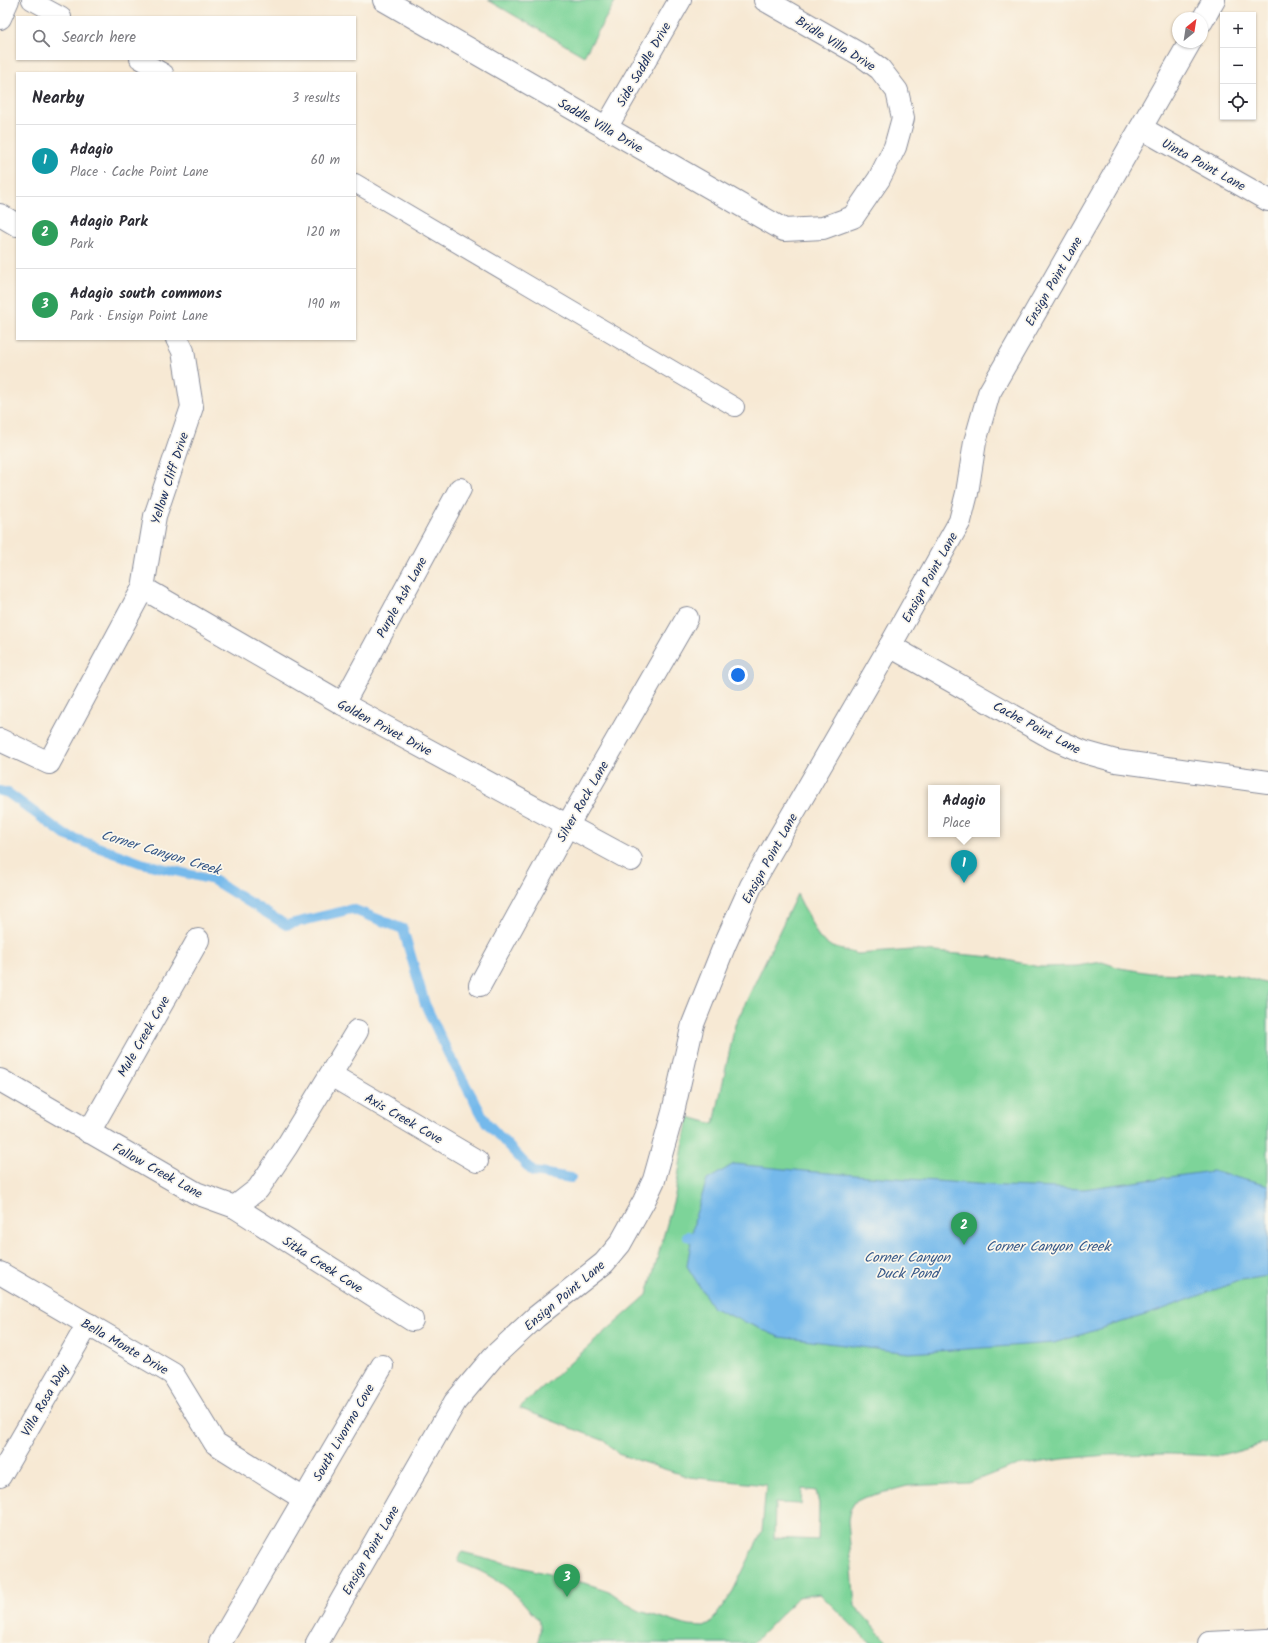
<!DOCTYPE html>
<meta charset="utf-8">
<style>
body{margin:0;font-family:Kalam,sans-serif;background:#f7f7f7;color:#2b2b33}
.controls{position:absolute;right:12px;top:12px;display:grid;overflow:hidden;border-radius:0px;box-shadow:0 1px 3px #0004}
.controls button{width:36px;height:36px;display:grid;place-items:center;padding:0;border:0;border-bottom:1px solid #e1e1e2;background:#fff;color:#2b2b33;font:20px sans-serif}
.compass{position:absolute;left:1172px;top:12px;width:36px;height:36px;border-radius:50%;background:#fff;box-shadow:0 1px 3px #0004;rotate:30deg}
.you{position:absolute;left:738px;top:675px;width:14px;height:14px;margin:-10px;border:3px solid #fff;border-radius:50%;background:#1a73e8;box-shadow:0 0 0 6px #1a73e833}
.badge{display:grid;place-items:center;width:26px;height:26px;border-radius:50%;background:#7c3aed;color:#fff;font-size:13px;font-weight:700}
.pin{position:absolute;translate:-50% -33px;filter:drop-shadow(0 1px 2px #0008)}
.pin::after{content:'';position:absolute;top:21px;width:14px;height:12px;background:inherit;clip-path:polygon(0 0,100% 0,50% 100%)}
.popup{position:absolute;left:928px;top:785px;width:72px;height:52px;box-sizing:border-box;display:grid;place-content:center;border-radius:0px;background:#fff;filter:drop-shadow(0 1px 3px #0005);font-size:13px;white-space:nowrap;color:#7c7c81}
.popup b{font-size:15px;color:#2b2b33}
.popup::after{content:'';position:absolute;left:50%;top:100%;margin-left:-8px;border:8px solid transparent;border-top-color:#fff}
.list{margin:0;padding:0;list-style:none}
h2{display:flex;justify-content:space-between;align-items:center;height:52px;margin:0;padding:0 16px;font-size:17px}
h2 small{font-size:13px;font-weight:400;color:#7c7c81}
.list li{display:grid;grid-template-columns:26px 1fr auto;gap:12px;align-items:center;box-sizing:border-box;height:72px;padding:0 16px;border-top:1px solid #e1e1e2}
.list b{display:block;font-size:15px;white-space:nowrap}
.list p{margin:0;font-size:13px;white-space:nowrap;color:#7c7c81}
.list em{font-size:13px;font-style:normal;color:#7c7c81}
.icon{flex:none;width:22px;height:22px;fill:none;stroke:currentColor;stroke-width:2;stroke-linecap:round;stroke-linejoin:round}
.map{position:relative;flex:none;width:1268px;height:1643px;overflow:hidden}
.search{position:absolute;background:#fff;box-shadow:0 1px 3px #0004;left:16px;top:16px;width:340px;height:44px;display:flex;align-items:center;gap:10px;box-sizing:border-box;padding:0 14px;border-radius:0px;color:#7c7c81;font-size:15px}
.panel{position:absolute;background:#fff;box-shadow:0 1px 3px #0004;left:16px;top:72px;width:340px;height:268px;border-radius:0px}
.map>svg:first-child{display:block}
.green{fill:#7dd499;stroke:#4c827c;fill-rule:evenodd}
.water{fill:#75b9eb;stroke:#4874a4}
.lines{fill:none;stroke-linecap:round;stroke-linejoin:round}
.stream{stroke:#75b9eb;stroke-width:10}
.lane-casing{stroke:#898c99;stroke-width:20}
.street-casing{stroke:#898c99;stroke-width:24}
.lane{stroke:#fff;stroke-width:18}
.street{stroke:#fff;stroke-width:22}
.labels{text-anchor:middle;stroke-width:3.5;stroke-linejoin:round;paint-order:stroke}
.street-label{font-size:13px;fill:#1b2f5e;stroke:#fbf7ec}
.water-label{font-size:14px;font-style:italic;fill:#365888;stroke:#fbf7ec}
</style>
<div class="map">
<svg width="1268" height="1643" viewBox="0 0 1268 1643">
<rect width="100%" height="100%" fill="#fbf7ec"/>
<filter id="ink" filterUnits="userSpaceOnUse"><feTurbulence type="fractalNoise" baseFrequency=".025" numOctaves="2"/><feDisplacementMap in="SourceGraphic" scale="8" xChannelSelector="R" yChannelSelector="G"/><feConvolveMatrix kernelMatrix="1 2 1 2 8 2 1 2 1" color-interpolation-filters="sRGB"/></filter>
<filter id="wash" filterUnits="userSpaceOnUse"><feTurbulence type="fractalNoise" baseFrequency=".012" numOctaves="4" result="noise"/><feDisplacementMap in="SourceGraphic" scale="16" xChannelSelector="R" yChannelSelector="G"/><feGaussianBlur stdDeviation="0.9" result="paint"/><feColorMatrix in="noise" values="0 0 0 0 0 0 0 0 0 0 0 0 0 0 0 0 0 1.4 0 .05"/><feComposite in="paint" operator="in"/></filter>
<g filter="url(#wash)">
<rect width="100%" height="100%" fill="#f7e9d4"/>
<g class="green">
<polygon points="488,0 616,0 584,56"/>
<path d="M797,894l22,44 13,9 26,7 54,-4 81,7 47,10 37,-1 25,-4 18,6 31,5 86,2 31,9v459l-47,13 -51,-2 -63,1 -44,4 -53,8 -41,16 -62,3 -44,12 -8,4 -5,8 -2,11 7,85 34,37h-19l-50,-49 -22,3 -45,46h-216c2,-6 5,-15 2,-21 -1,-4 -6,-7 -8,-10 -20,-26 -43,-39 -73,-50l4,-10 126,32 21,7 23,16 8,4 48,15 16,1 6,-3 21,-29 31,-63 4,-47 -77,-8 -71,-23 -13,-13 -86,-33 128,-113 28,-100 11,-67 3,-11 25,7 21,-99zM802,1489l14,2 3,13 -1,36 -44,-2 1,-35 26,1z"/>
</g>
<polygon class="water" points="734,1164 815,1172 1003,1186 1084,1189 1212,1171 1268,1186 1268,1276 1241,1280 1158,1311 1054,1343 909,1353 779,1337 713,1308 687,1266 695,1217 707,1180"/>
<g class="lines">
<g class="stream">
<polyline points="0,791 8,793 65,835 141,863 213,880 286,925 352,909 403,929 425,1004 449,1055 486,1122 533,1172 571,1178"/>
<polyline points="687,1236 705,1240"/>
</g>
</g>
</g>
<g filter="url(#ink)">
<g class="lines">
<defs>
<g id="lane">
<polyline points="31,0 62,17"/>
<polyline points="139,59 164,73"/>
<polyline points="355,183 735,407"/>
</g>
<g id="street">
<polyline points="384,0 784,230 823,228 853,217 879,179 895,147 903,118 897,91 880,69 861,55 765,0"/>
<polyline points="0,18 8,0"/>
<polyline points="1202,21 1214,0"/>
<polyline points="606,128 680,0"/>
<polyline points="1141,128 1268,200"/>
<polyline points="0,215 17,225"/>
<polyline points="143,588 343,704 631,860"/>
<polyline points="890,646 1054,739 1084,752 1116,761 1268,782"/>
<polyline points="343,704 460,489"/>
<polyline points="0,740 49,763 143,588 155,516 192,407 183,351 177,339"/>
<polyline points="480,985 567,826 687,618"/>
<polyline points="331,1075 477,1161"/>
<polyline points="0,1080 196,1193 235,1207 258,1189 287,1146 357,1031"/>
<polyline points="89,1132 198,940"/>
<polyline points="235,1207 412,1320"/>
<polyline points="0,1273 173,1374 215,1443 304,1499"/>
<polyline points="0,1476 88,1324"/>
<polyline points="220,1643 382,1366"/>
<polyline points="317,1643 455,1402 493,1357 536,1317 604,1263 620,1244 644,1201 654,1180 673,1112 693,1024 725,944 751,886 890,646 960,521 967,493 975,442 989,393 1190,42"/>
<polyline points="1209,1643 1268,1640"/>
</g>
</defs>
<use href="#lane" class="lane-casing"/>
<use href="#street" class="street-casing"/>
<use href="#lane" class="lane"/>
<use href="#street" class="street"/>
</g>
</g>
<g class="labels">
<g class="street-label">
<text transform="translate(836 43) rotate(32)" y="5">Bridle Villa Drive</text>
<text transform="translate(643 64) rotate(-60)" y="5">Side Saddle Drive</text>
<text transform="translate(601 125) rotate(30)" y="5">Saddle Villa Drive</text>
<text transform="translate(1204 164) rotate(29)" y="5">Uinta Point Lane</text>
<text transform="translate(1053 281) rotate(-60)" y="5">Ensign Point Lane</text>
<text transform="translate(169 478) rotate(-72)" y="5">Yellow Cliff Drive</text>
<text transform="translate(929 577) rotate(-61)" y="5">Ensign Point Lane</text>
<text transform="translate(401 597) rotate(-61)" y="5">Purple Ash Lane</text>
<text transform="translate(385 727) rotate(28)" y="5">Golden Privet Drive</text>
<text transform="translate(1037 727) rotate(28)" y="5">Cache Point Lane</text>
<text transform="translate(582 801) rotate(-60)" y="5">Silver Rock Lane</text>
<text transform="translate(769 858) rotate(-61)" y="5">Ensign Point Lane</text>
<text transform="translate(143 1036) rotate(-60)" y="5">Mule Creek Cove</text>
<text transform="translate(404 1118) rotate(30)" y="5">Axis Creek Cove</text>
<text transform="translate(158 1170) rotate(29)" y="5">Fallow Creek Lane</text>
<text transform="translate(323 1264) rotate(33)" y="5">Sitka Creek Cove</text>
<text transform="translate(564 1295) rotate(-40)" y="5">Ensign Point Lane</text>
<text transform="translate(125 1346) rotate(30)" y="5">Bella Monte Drive</text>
<text transform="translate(44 1400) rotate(-60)" y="5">Villa Rosa Way</text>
<text transform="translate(343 1432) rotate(-60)" y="5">South Livorrno Cove</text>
<text transform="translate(370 1550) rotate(-60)" y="5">Ensign Point Lane</text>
</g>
<g class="water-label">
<text transform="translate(161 852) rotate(17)" y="5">Corner Canyon Creek</text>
<text x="1048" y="1251">Corner Canyon Creek</text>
<text x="907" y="1262">Corner Canyon<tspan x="907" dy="16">Duck Pond</tspan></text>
</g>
</g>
</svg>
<div class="controls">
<button>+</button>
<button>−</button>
<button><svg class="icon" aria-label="locate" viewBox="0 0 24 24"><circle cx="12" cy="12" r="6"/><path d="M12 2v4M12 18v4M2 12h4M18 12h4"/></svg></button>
</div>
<svg class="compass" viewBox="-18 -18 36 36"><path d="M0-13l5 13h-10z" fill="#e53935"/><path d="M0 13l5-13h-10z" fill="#7c7c81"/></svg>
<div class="you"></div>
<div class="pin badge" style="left:964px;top:883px;background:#0f9aa8">1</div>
<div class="popup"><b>Adagio</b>Place</div>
<div class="pin badge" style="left:964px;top:1245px;background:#2e9e5b">2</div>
<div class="pin badge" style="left:567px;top:1597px;background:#2e9e5b">3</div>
<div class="search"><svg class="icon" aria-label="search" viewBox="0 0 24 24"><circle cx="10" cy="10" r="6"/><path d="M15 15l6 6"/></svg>Search here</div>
<section class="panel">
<h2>Nearby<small>3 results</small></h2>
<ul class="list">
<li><span class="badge" style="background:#0f9aa8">1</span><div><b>Adagio</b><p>Place · Cache Point Lane</p></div><em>60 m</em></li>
<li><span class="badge" style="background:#2e9e5b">2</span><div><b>Adagio Park</b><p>Park</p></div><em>120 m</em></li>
<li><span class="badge" style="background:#2e9e5b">3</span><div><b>Adagio south commons</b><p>Park · Ensign Point Lane</p></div><em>190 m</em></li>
</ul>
</section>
</div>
